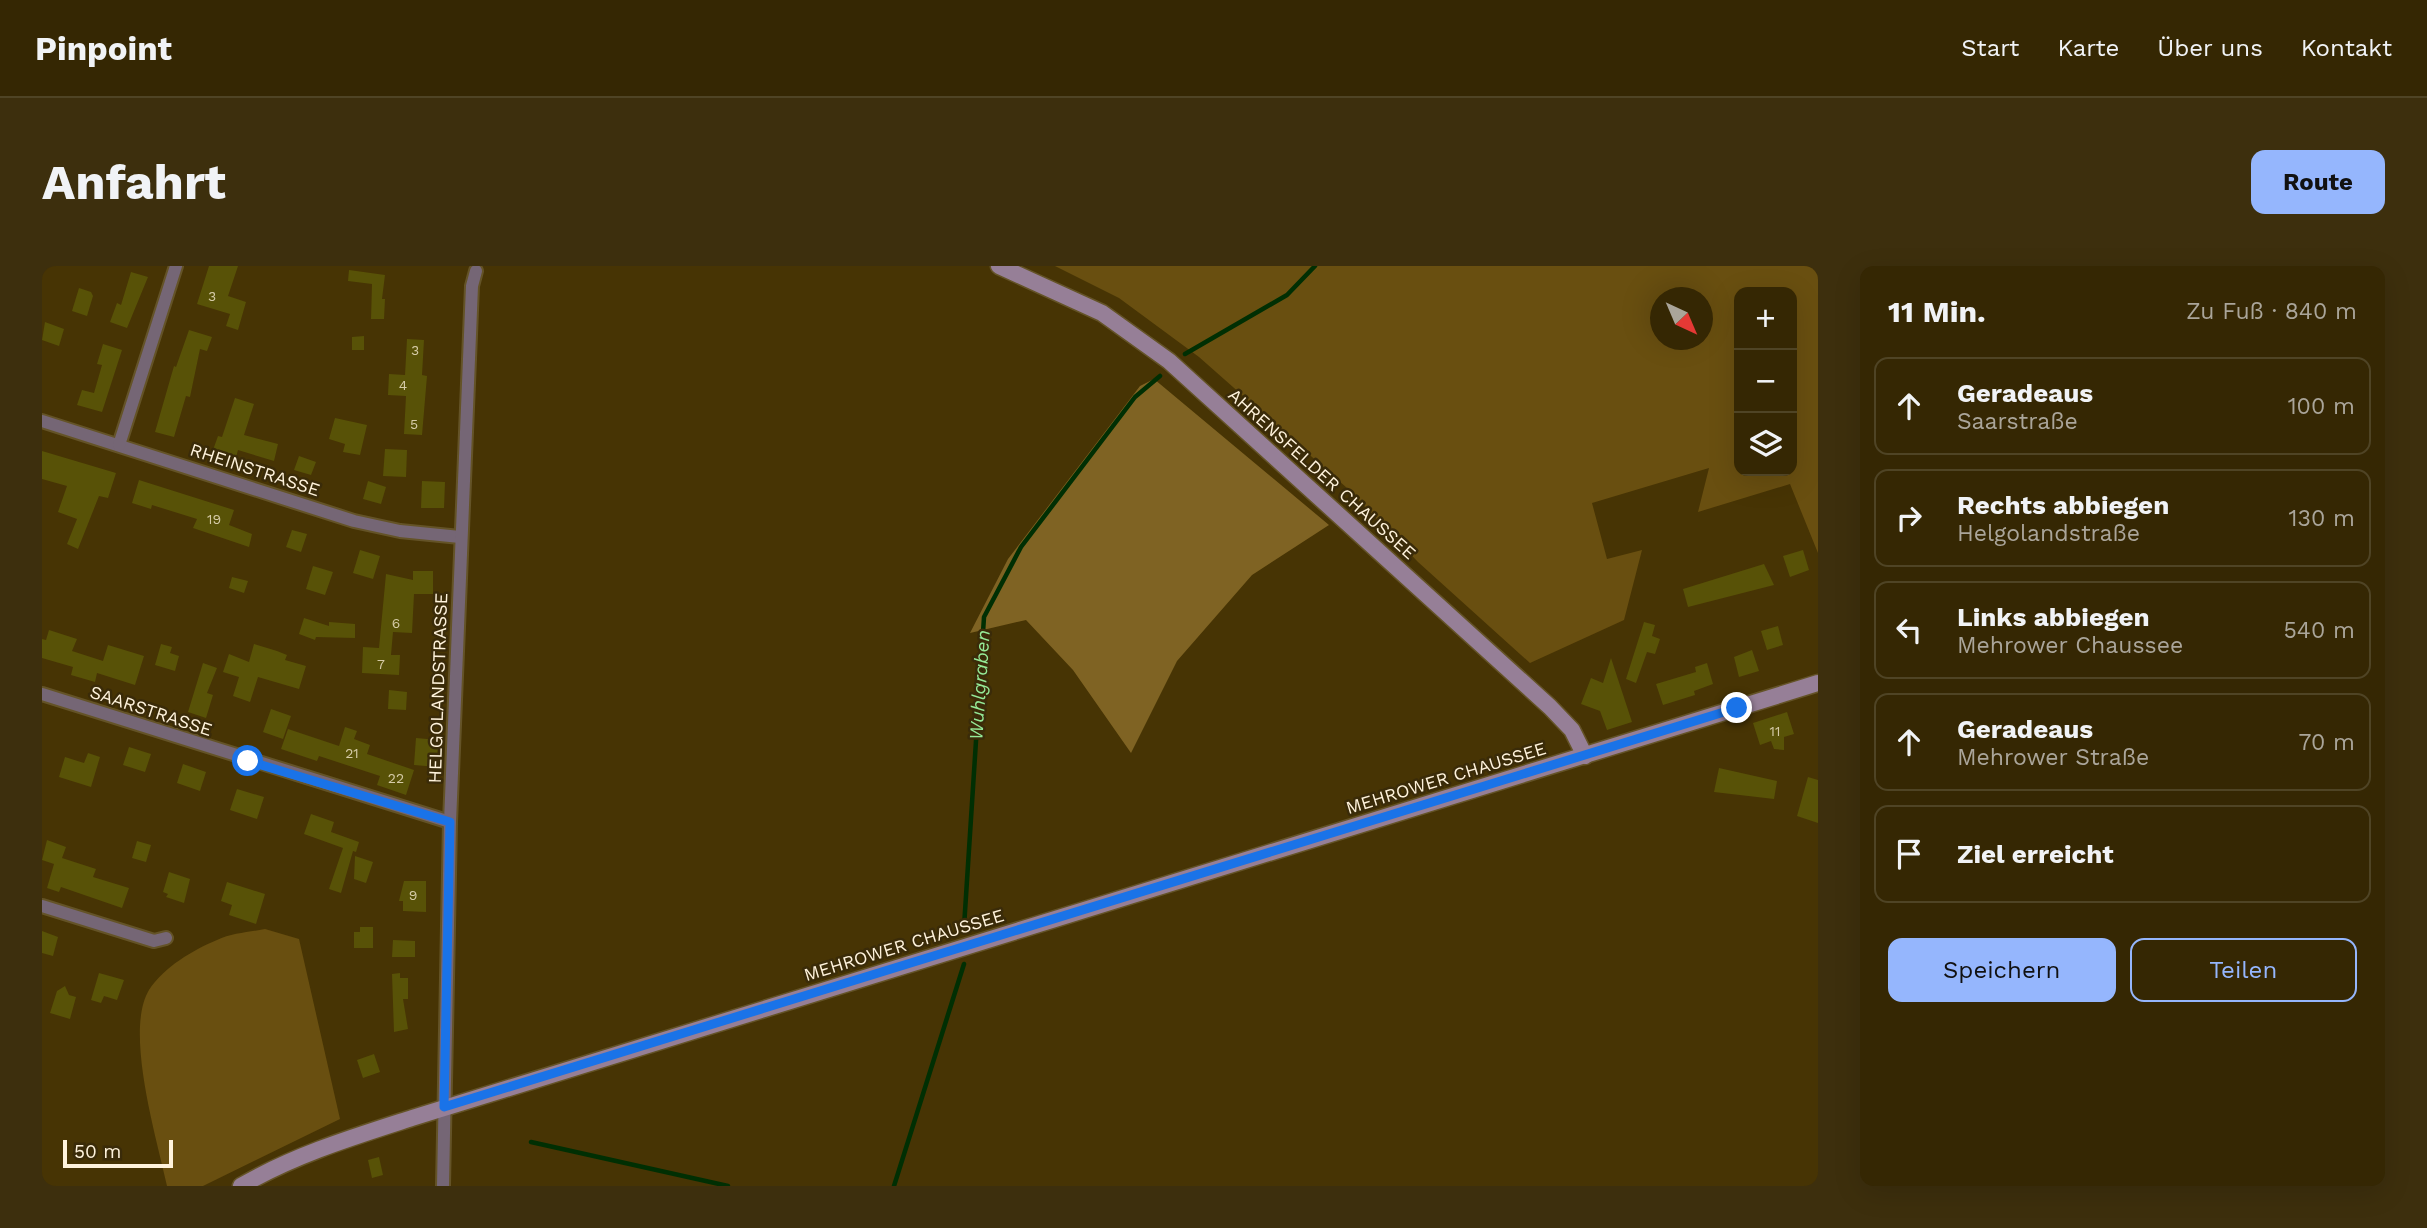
<!DOCTYPE html>
<html lang="de">
<meta charset="utf-8">
<style>
body{margin:0;font-family:"Work Sans",sans-serif;background:#3d2f0d;color:#f1f3f6}
.controls{position:absolute;right:21px;top:21px;display:grid;overflow:hidden;border-radius:14px;box-shadow:0 7px 28px #0002}
.controls button{width:63px;height:63px;display:grid;place-items:center;padding:0;border:0;border-bottom:2px solid #4f4425;background:#352703;color:#f1f3f6;font:35px sans-serif}
.compass{position:absolute;left:1608px;top:21px;width:63px;height:63px;border-radius:50%;background:#352703;box-shadow:0 7px 28px #0002;rotate:136deg}
.scale{position:absolute;left:21px;bottom:18px;width:110px;box-sizing:border-box;padding-left:7px;border:4px solid #fff3dc;border-top:0;font-size:19px;line-height:24px;white-space:nowrap;color:#fff3dc;-webkit-text-stroke:5px #3a2b09;paint-order:stroke}
.stop{position:absolute;width:21px;height:21px;margin:-16px;border:5px solid #1a73e8;border-radius:50%;background:#fff}
.stop.end{background:#1a73e8;border-color:#fff;box-shadow:0 2px 7px #0008}
.list{margin:0;padding:0;list-style:none}
h2{display:flex;justify-content:space-between;align-items:center;height:91px;margin:0;padding:0 28px;font-size:30px}
h2 small{font-size:23px;font-weight:400;color:#aaa59a}
.list li{display:grid;grid-template-columns:46px 1fr auto;gap:21px;align-items:center;box-sizing:border-box;height:98px;margin:0 14px 14px;padding:0 14px;border:2px solid #4f4425;border-radius:14px}
.list b{display:block;font-size:26px;white-space:nowrap}
.list p{margin:0;font-size:23px;white-space:nowrap;color:#aaa59a}
.list em{font-size:23px;font-style:normal;color:#aaa59a}
.actions{display:flex;gap:14px;padding:21px 28px}
.actions a{flex:1;padding:16px 0;border:2px solid #95b6fd;border-radius:14px;text-align:center;font-size:24px;color:#95b6fd}
.actions .main{background:#95b6fd;color:#111}
.icon{flex:none;width:38px;height:38px;fill:none;stroke:currentColor;stroke-width:2;stroke-linecap:round;stroke-linejoin:round}
.map{position:relative;flex:none;width:1776px;height:920px;overflow:hidden;border-radius:14px}
header{display:flex;align-items:center;gap:42px;box-sizing:border-box;height:98px;padding:0 35px;background:#352703;border-bottom:2px solid #4f4425}
header strong{font-size:33px}
nav{display:flex;gap:38px;margin-inline-start:auto;font-size:24px}
.intro{display:flex;align-items:center;justify-content:space-between;box-sizing:border-box;height:168px;padding:0 42px}
h1{margin:0;font-size:49px}
.button{padding:18px 32px;border-radius:14px;background:#95b6fd;color:#111;font-size:24px;font-weight:700}
main{display:flex;gap:42px;padding:0 42px}
aside{flex:1;background:#352703;border-radius:14px;box-shadow:0 7px 28px #0002}
.map>svg:first-child{display:block}
.green{fill:#694f10;fill-rule:evenodd}
.forest{fill:#7f6323}
.lines{fill:none;stroke-linecap:round;stroke-linejoin:round}
.stream{stroke:#002f03;stroke-width:4.5}
.building{fill:#585207}
.minor-casing{stroke:#645327;stroke-width:16}
.secondary-casing{stroke:#645327;stroke-width:19}
.minor{stroke:#756675;stroke-width:12}
.secondary{stroke:#967f97;stroke-width:16}
.route{stroke:#1a73e8;stroke-width:9}
.labels{text-anchor:middle;stroke-width:5;stroke-linejoin:round;paint-order:stroke}
.number-label{font-size:14px;fill:#d5cba7}
.street-label{font-size:18px;fill:#fff3dc;stroke:#3a2b09}
.water-label{font-size:19px;font-style:italic;fill:#95ea97;stroke:#3a2b09}
</style>
<header>
<strong>Pinpoint</strong>
<nav><a>Start</a><a>Karte</a><a>Über uns</a><a>Kontakt</a></nav>
</header>
<div class="intro"><h1>Anfahrt</h1><a class="button">Route</a></div>
<main>
<div class="map">
<svg width="1776" height="920" viewBox="0 0 1776 920">
<rect width="100%" height="100%" fill="#473404"/>
<g class="green">
<path d="M1013,0h763v287l-28,-69 -92,28 11,-44 -117,35 15,56 35,-9 -18,70 -94,43 -112,-101 -71,-74 -148,-131 -80,-59zM1697,26h53v179h-53zM1618,32h42v42h-42z"/>
<path d="M223,663l34,10 41,180 -137,67h-36c-10,-47 -43,-155 -18,-196 15,-23 44,-40 68,-50 15,-7 33,-8 48,-11z"/>
</g>
<polygon class="forest" points="1112,113 1287,259 1210,309 1135,395 1089,487 1031,404 984,354 928,367 966,293 1098,120"/>
<g class="lines">
<g class="stream">
<polyline points="1143,88 1245,29 1273,0"/>
<polyline points="922,661 942,351 979,281 1093,131 1118,110"/>
<polyline points="489,876 686,920"/>
<polyline points="852,920 922,698"/>
</g>
</g>
<g class="building">
<polygon points="167,0 196,0 186,30 204,36 196,64 184,60 188,48 155,38"/>
<polygon points="307,4 343,9 340,33 343,33 342,53 329,53 330,18 306,15"/>
<polygon points="89,6 106,11 85,62 68,56 75,37 79,39"/>
<polygon points="37,22 49,26 51,30 45,50 30,45"/>
<polygon points="3,56 22,63 17,80 0,74"/>
<polygon points="147,64 170,71 165,85 158,83 148,131 144,130 132,171 113,166 132,100 134,101"/>
<polygon points="322,70 322,84 310,84 310,71"/>
<polygon points="365,73 382,74 380,109 385,110 380,169 362,168 364,130 346,129 347,108 363,109"/>
<polygon points="61,78 80,84 60,146 35,139 40,124 52,127 60,99 55,98"/>
<polygon points="193,132 212,138 202,169 236,178 232,195 196,184 194,191 171,184 176,170 180,171"/>
<polygon points="293,152 325,159 318,189 301,186 303,178 287,173"/>
<polygon points="343,183 365,184 364,211 341,210"/>
<polygon points="0,185 74,207 66,232 57,230 36,283 25,278 35,253 16,246 25,220 0,213"/>
<polygon points="257,190 274,196 269,209 252,204"/>
<polygon points="97,214 192,244 187,259 210,268 207,281 151,262 155,253 110,239 109,243 90,237"/>
<polygon points="326,215 344,221 339,238 321,233"/>
<polygon points="380,215 403,216 402,242 379,242"/>
<polygon points="250,264 265,268 259,286 244,281"/>
<polygon points="318,284 338,290 331,313 311,307"/>
<polygon points="1761,284 1767,304 1748,311 1741,290"/>
<polygon points="1722,298 1732,319 1646,341 1641,323"/>
<polygon points="271,300 291,306 283,329 264,323"/>
<polygon points="371,305 391,305 391,328 372,328 370,367 351,366 349,389 358,389 357,409 320,407 321,381 337,382 344,308 371,314"/>
<polygon points="190,311 206,315 202,327 187,322"/>
<polygon points="262,352 287,360 287,356 313,358 313,372 274,371 273,374 257,368"/>
<polygon points="1602,356 1613,359 1610,370 1618,373 1613,388 1605,386 1594,417 1584,413"/>
<polygon points="1736,360 1741,379 1725,384 1719,365"/>
<polygon points="7,364 35,373 30,385 61,395 66,379 102,390 93,419 55,407 53,416 29,409 31,401 0,392 0,373 4,374"/>
<polygon points="119,378 130,381 128,387 137,390 133,405 113,399"/>
<polygon points="212,378 235,385 245,389 243,394 264,400 257,423 216,411 208,436 191,430 197,411 181,406 187,388 207,396"/>
<polygon points="1710,384 1717,405 1697,411 1692,391"/>
<polygon points="1569,392 1590,456 1565,464 1558,445 1539,438 1549,412 1561,417"/>
<polygon points="161,397 175,402 165,427 171,429 164,452 146,446"/>
<polygon points="1665,397 1671,418 1652,425 1653,429 1621,439 1614,418 1654,406 1653,401"/>
<polygon points="347,424 365,426 364,444 346,443"/>
<polygon points="229,443 249,450 241,473 221,466"/>
<polygon points="1745,446 1752,468 1742,471 1742,484 1732,483 1729,475 1718,479 1711,457"/>
<polygon points="303,461 315,465 312,473 328,479 325,488 372,504 364,529 335,519 338,510 277,490 275,495 239,483 246,463 297,480"/>
<polygon points="374,472 396,474 395,501 372,499"/>
<polygon points="87,481 109,488 103,506 81,499"/>
<polygon points="46,487 58,491 49,521 17,511 23,491 42,497"/>
<polygon points="141,498 164,506 158,525 135,517"/>
<polygon points="1677,502 1735,515 1732,533 1672,526"/>
<polygon points="1766,511 1776,514 1776,557 1755,550"/>
<polygon points="195,523 222,531 215,553 188,544"/>
<polygon points="269,548 292,556 289,566 317,576 314,586 311,585 299,627 287,623 301,582 262,568"/>
<polygon points="5,574 24,581 20,592 54,603 51,611 87,622 80,642 19,621 17,626 5,622 12,598 0,594"/>
<polygon points="95,575 109,579 104,596 90,592"/>
<polygon points="313,590 331,596 324,617 312,613"/>
<polygon points="127,606 148,613 142,637 124,631 126,628 121,626"/>
<polygon points="362,615 384,615 384,646 361,645 361,635 357,635"/>
<polygon points="185,616 223,628 214,658 187,649 190,639 179,635"/>
<polygon points="318,661 331,661 331,682 312,682 312,666 318,666"/>
<polygon points="0,665 16,671 11,690 0,687"/>
<polygon points="351,674 373,675 373,691 350,691"/>
<polygon points="57,707 82,714 75,734 62,730 59,737 49,734"/>
<polygon points="358,707 358,712 366,712 366,733 361,733 366,763 352,766 350,708"/>
<polygon points="23,720 27,729 34,731 28,753 8,747 15,725"/>
<polygon points="332,788 338,806 321,812 315,794"/>
<polygon points="337,891 341,909 330,912 326,894"/>
</g>
<g class="lines">
<defs>
<g id="minor">
<polyline points="0,155 312,255 358,265 418,271"/>
<polyline points="77,179 134,0"/>
<polyline points="0,428 408,556"/>
<polyline points="0,640 112,675 124,672"/>
<polyline points="401,920 408,556 430,20 434,5"/>
</g>
<g id="secondary">
<polyline points="957,0 1060,47 1127,95 1508,441 1530,464 1543,490"/>
<path d="M199,920c53,-31 112,-49 171,-68l1406,-435"/>
</g>
</defs>
<use href="#minor" class="minor-casing"/>
<use href="#secondary" class="secondary-casing"/>
<use href="#minor" class="minor"/>
<use href="#secondary" class="secondary"/>
</g>
<g class="lines">
<polyline class="route" points="206,495 408,556 402,841 1695,442"/>
</g>
<g class="labels">
<g class="number-label">
<text x="170" y="35">3</text>
<text x="373" y="89">3</text>
<text x="361" y="124">4</text>
<text x="372" y="163">5</text>
<text x="172" y="258">19</text>
<text x="354" y="362">6</text>
<text x="339" y="403">7</text>
<text x="1733" y="470">11</text>
<text x="310" y="492">21</text>
<text x="354" y="517">22</text>
<text x="371" y="634">9</text>
</g>
<g class="street-label">
<text transform="translate(213 204) rotate(18)" y="6">RHEINSTRASSE</text>
<text transform="translate(1280 208) rotate(42)" y="6">AHRENSFELDER CHAUSSEE</text>
<text transform="translate(396 422) rotate(-88)" y="6">HELGOLANDSTRASSE</text>
<text transform="translate(109 445) rotate(18)" y="6">SAARSTRASSE</text>
<text transform="translate(1404 512) rotate(-17)" y="6">MEHROWER CHAUSSEE</text>
<text transform="translate(862 679) rotate(-17)" y="6">MEHROWER CHAUSSEE</text>
</g>
<g class="water-label">
<text transform="translate(937 419) rotate(-86)" y="7">Wuhlgraben</text>
</g>
</g>
</svg>
<div class="controls">
<button>+</button>
<button>−</button>
<button><svg class="icon" aria-label="layers" viewBox="0 0 24 24"><path d="M12 4l9 5-9 5-9-5zM3 14l9 5 9-5"/></svg></button>
</div>
<svg class="compass" viewBox="-18 -18 36 36"><path d="M0-13l5 13h-10z" fill="#e53935"/><path d="M0 13l5-13h-10z" fill="#aaa59a"/></svg>
<div class="scale">50 m</div>
<div class="stop" style="left:206px;top:495px"></div>
<div class="stop end" style="left:1695px;top:442px"></div>
</div>
<aside>
<h2>11 Min.<small>Zu Fuß · 840 m</small></h2>
<ul class="list">
<li><svg class="icon" aria-label="ahead" viewBox="0 0 24 24"><path d="M12 20V5M6 11l6-6 6 6"/></svg><div><b>Geradeaus</b><p>Saarstraße</p></div><em>100 m</em></li>
<li><svg class="icon" aria-label="right" viewBox="0 0 24 24"><path d="M7 20v-9h11M14 6l5 5-5 5"/></svg><div><b>Rechts abbiegen</b><p>Helgolandstraße</p></div><em>130 m</em></li>
<li><svg class="icon" aria-label="left" viewBox="0 0 24 24"><path d="M17 20v-9H6M10 6l-5 5 5 5"/></svg><div><b>Links abbiegen</b><p>Mehrower Chaussee</p></div><em>540 m</em></li>
<li><svg class="icon" aria-label="ahead" viewBox="0 0 24 24"><path d="M12 20V5M6 11l6-6 6 6"/></svg><div><b>Geradeaus</b><p>Mehrower Straße</p></div><em>70 m</em></li>
<li><svg class="icon" aria-label="arrive" viewBox="0 0 24 24"><path d="M6 21V4h12l-3 4 3 4H6"/></svg><div><b>Ziel erreicht</b></div></li>
</ul>
<div class="actions"><a class="main">Speichern</a><a>Teilen</a></div>
</aside>
</main>
